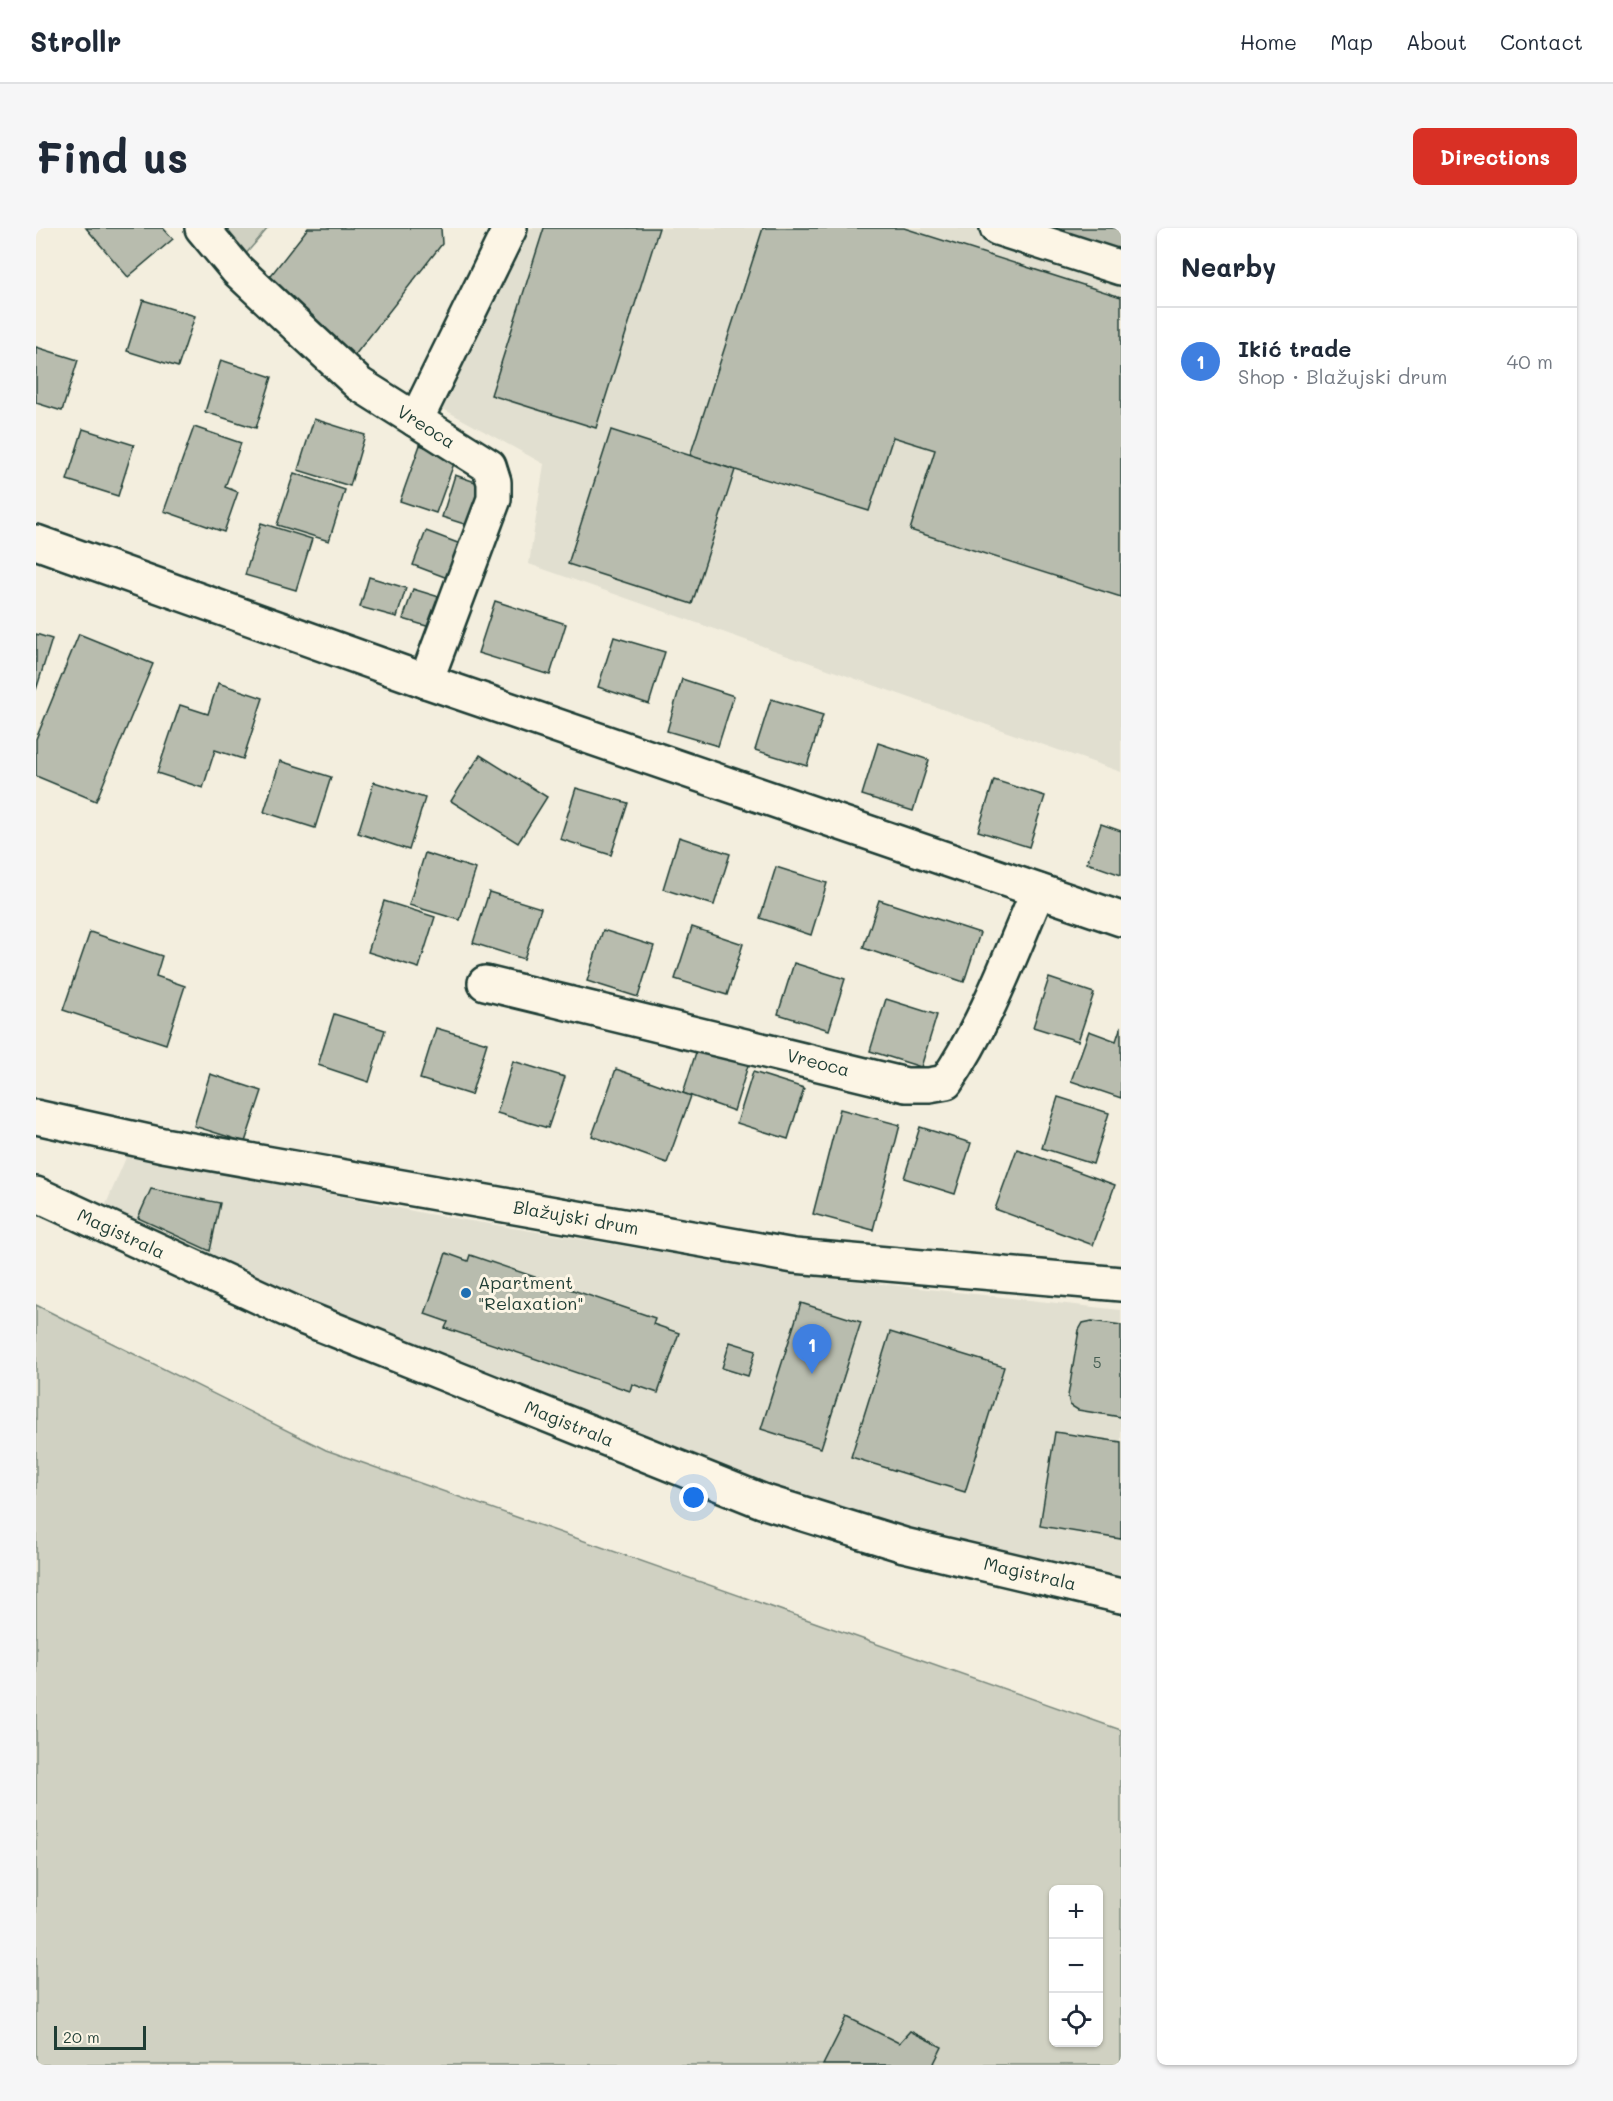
<!DOCTYPE html>
<meta charset="utf-8">
<style>
body{margin:0;font-family:Mali,sans-serif;background:#f6f6f7;color:#1f2937}
.controls{position:absolute;right:18px;bottom:18px;display:grid;overflow:hidden;border-radius:9px;box-shadow:0 2px 4px #0004}
.controls button{width:54px;height:54px;display:grid;place-items:center;padding:0;border:0;border-bottom:2px solid #e0e1e3;background:#fff;color:#1f2937;font:30px sans-serif}
.scale{position:absolute;left:18px;bottom:15px;width:92px;box-sizing:border-box;padding-left:6px;border:3px solid #1f3d34;border-top:0;font-size:16px;line-height:21px;white-space:nowrap;color:#1f3d34;-webkit-text-stroke:4px #fcf5e5;paint-order:stroke}
.you{position:absolute;left:658px;top:1270px;width:21px;height:21px;margin:-15px;border:4px solid #fff;border-radius:50%;background:#1a73e8;box-shadow:0 0 0 9px #1a73e833}
.badge{display:grid;place-items:center;width:39px;height:39px;border-radius:50%;background:#d93025;color:#fff;font-size:20px;font-weight:700}
.pin{position:absolute;translate:-50% -50px;filter:drop-shadow(0 2px 3px #0008)}
.pin::after{content:'';position:absolute;top:32px;width:21px;height:18px;background:inherit;clip-path:polygon(0 0,100% 0,50% 100%)}
.list{margin:0;padding:0;list-style:none}
h2{display:flex;justify-content:space-between;align-items:center;height:78px;margin:0;padding:0 24px;font-size:26px}
h2 small{font-size:20px;font-weight:400;color:#747a83}
.list li{display:grid;grid-template-columns:39px 1fr auto;gap:18px;align-items:center;box-sizing:border-box;height:108px;padding:0 24px;border-top:2px solid #e0e1e3}
.list b{display:block;font-size:22px;white-space:nowrap}
.list p{margin:0;font-size:20px;white-space:nowrap;color:#747a83}
.list em{font-size:20px;font-style:normal;color:#747a83}
.icon{flex:none;width:33px;height:33px;fill:none;stroke:currentColor;stroke-width:2;stroke-linecap:round;stroke-linejoin:round}
.map{position:relative;flex:none;width:1085px;height:1837px;overflow:hidden;border-radius:9px}
header{display:flex;align-items:center;gap:36px;box-sizing:border-box;height:84px;padding:0 30px;background:#fff;border-bottom:2px solid #e0e1e3}
header strong{font-size:28px}
nav{display:flex;gap:33px;margin-inline-start:auto;font-size:21px}
.intro{display:flex;align-items:center;justify-content:space-between;box-sizing:border-box;height:144px;padding:0 36px}
h1{margin:0;font-size:42px}
.button{padding:15px 27px;border-radius:9px;background:#d93025;color:#fff;font-size:21px;font-weight:700}
main{display:flex;gap:36px;padding:0 36px}
aside{flex:1;background:#fff;border-radius:9px;box-shadow:0 2px 4px #0004}
.map>svg:first-child{display:block}
.built{fill:#e1dfd0}
.green{fill:#d0d1c2;stroke:#78877b;stroke-width:1.5;fill-rule:evenodd}
.building{fill:#b8bcae;stroke:#1f3d34;stroke-width:1.5}
.lines{fill:none;stroke-linecap:round;stroke-linejoin:round}
.minor-casing{stroke:#1f3d34;stroke-width:38}
.major-casing{stroke:#1f3d34;stroke-width:38}
.minor{stroke:#fcf5e5;stroke-width:33}
.major{stroke:#fcf5e5;stroke-width:33}
.poi-dot{fill:#1f6fb2;stroke:#fcf5e5;stroke-width:2}
.labels{text-anchor:middle;stroke-width:6;stroke-linejoin:round;paint-order:stroke}
.number-label{font-size:15px;fill:#455d52}
.street-label{font-size:18px;fill:#1f3d34;stroke:#fcf5e5}
.poi-label{font-size:18px;fill:#1f3d34;stroke:#fcf5e5;text-anchor:start}
</style>
<header>
<strong>Strollr</strong>
<nav><a>Home</a><a>Map</a><a>About</a><a>Contact</a></nav>
</header>
<div class="intro"><h1>Find us</h1><a class="button">Directions</a></div>
<main>
<div class="map">
<svg width="1085" height="1837" viewBox="0 0 1085 1837">
<rect width="100%" height="100%" fill="#f3eede"/>
<filter id="ink" filterUnits="userSpaceOnUse"><feTurbulence type="fractalNoise" baseFrequency=".0167" numOctaves="2"/><feDisplacementMap in="SourceGraphic" scale="12" xChannelSelector="R" yChannelSelector="G"/><feConvolveMatrix kernelMatrix="1 2 1 2 8 2 1 2 1" color-interpolation-filters="sRGB"/></filter>
<g filter="url(#ink)">
<g class="built">
<polygon points="482,0 1085,0 1085,544 493,336 508,236 398,176"/>
<polygon points="92,925 392,986 772,1048 1085,1082 1085,1368 868,1317 62,995"/>
</g>
<g class="green">
<polygon points="166,0 232,0 202,35"/>
<path d="M0,1077l290,145 795,280v335h-1085zM1017,1662h45v152h-45z"/>
</g>
<g class="building">
<polygon points="50,0 127,0 137,11 92,49"/>
<polygon points="272,0 405,0 406,16 319,127 228,56"/>
<polygon points="508,0 623,0 560,200 455,167"/>
<polygon points="727,0 868,0 1085,69 1085,369 874,302 899,222 857,209 833,283 654,228"/>
<polygon points="963,0 1085,0 1085,40"/>
<polygon points="107,72 159,88 142,139 91,123"/>
<polygon points="0,119 42,132 26,183 0,175"/>
<polygon points="185,132 236,149 220,200 169,184"/>
<polygon points="278,191 329,207 314,258 262,242"/>
<polygon points="158,199 205,215 189,259 202,264 188,304 128,283"/>
<polygon points="47,201 98,217 82,268 31,252"/>
<polygon points="575,202 699,242 656,376 532,336"/>
<polygon points="384,217 420,230 400,285 364,273"/>
<polygon points="258,245 309,262 293,313 241,297"/>
<polygon points="419,247 451,258 438,299 406,289"/>
<polygon points="225,295 276,311 260,362 209,347"/>
<polygon points="390,303 435,320 422,354 377,337"/>
<polygon points="333,349 370,360 361,389 324,379"/>
<polygon points="377,361 413,372 404,402 367,391"/>
<polygon points="459,373 530,396 514,447 442,425"/>
<polygon points="0,406 16,411 0,462"/>
<polygon points="43,406 117,436 60,573 0,548 0,511"/>
<polygon points="578,409 629,424 613,476 562,459"/>
<polygon points="646,451 698,468 682,518 631,503"/>
<polygon points="182,455 227,470 207,531 179,522 167,560 121,545 144,477 172,486"/>
<polygon points="735,471 787,487 771,538 719,522"/>
<polygon points="842,515 893,532 877,583 826,567"/>
<polygon points="444,527 511,569 482,615 415,573"/>
<polygon points="244,533 295,549 279,600 228,584"/>
<polygon points="958,552 1009,568 993,619 942,603"/>
<polygon points="338,554 389,570 373,622 322,605"/>
<polygon points="540,560 592,575 575,627 524,611"/>
<polygon points="1065,596 1085,603 1085,647 1051,635"/>
<polygon points="643,609 694,626 678,677 627,661"/>
<polygon points="389,625 440,641 424,692 373,677"/>
<polygon points="740,639 791,655 775,707 724,690"/>
<polygon points="453,664 505,680 488,731 437,715"/>
<polygon points="843,672 944,705 928,754 827,720"/>
<polygon points="348,673 399,689 383,740 332,724"/>
<polygon points="656,699 707,716 691,767 639,751"/>
<polygon points="567,702 618,718 602,769 551,753"/>
<polygon points="54,704 126,728 120,748 149,758 130,816 27,782"/>
<polygon points="758,735 809,751 793,802 742,786"/>
<polygon points="1013,750 1058,765 1042,813 997,799"/>
<polygon points="850,771 901,787 885,839 834,823"/>
<polygon points="298,786 349,802 333,854 282,837"/>
<polygon points="1085,798 1085,870 1035,853 1053,803 1080,813"/>
<polygon points="400,800 451,815 435,867 384,851"/>
<polygon points="663,815 714,831 698,883 647,865"/>
<polygon points="477,833 529,849 512,900 461,885"/>
<polygon points="580,841 655,868 631,935 556,908"/>
<polygon points="717,844 768,860 752,911 701,895"/>
<polygon points="174,846 226,863 209,914 158,898"/>
<polygon points="1022,869 1073,885 1057,936 1006,920"/>
<polygon points="804,881 864,897 837,1002 777,986"/>
<polygon points="884,899 935,915 919,966 868,950"/>
<polygon points="981,921 1079,957 1057,1017 959,981"/>
<polygon points="115,961 184,975 174,1023 102,990"/>
<polygon points="410,1025 432,1033 434,1027 619,1090 617,1096 643,1105 622,1165 596,1156 594,1163 409,1100 412,1094 389,1086"/>
<polygon points="765,1075 825,1094 785,1220 725,1201"/>
<polygon points="1056,1093 1085,1097 1085,1189 1042,1182 1034,1177 1032,1168 1043,1102 1047,1095"/>
<polygon points="854,1104 968,1139 929,1264 815,1229"/>
<polygon points="694,1114 720,1122 712,1148 686,1140"/>
<polygon points="1019,1204 1085,1214 1085,1311 1004,1298"/>
<polygon points="811,1789 863,1815 874,1803 906,1819 897,1837 787,1837"/>
</g>
<g class="lines">
<defs>
<g id="minor">
<polyline points="166,0 201,42 323,156 453,238 458,254 458,271 390,453"/>
<polyline points="961,0 1085,40"/>
<polyline points="380,192 474,0"/>
<polyline points="0,314 390,453 1085,691"/>
<path d="M449,755l421,102h23l17,-3c40,-59 64,-126 92,-191"/>
<polyline points="0,889 127,917 758,1028 1085,1056"/>
</g>
<polyline id="major" points="0,966 269,1090 726,1273 868,1317 1085,1368"/>
</defs>
<use href="#minor" class="minor-casing"/>
<use href="#major" class="major-casing"/>
<use href="#minor" class="minor"/>
<use href="#major" class="major"/>
</g>
</g>
<circle class="poi-dot" cx="430" cy="1065" r="6"/>
<g class="labels">
<g class="number-label">
<text x="1061" y="1140">5</text>
</g>
<g class="street-label">
<text transform="translate(390 199) rotate(32)" y="6">Vreoca</text>
<text transform="translate(782 835) rotate(14)" y="6">Vreoca</text>
<text transform="translate(540 990) rotate(10)" y="6">Blažujski drum</text>
<text transform="translate(85 1006) rotate(25)" y="6">Magistrala</text>
<text transform="translate(533 1196) rotate(22)" y="6">Magistrala</text>
<text transform="translate(994 1346) rotate(13)" y="6">Magistrala</text>
</g>
<g class="poi-label">
<text x="442" y="1061">Apartment<tspan x="442" dy="21">"Relaxation"</tspan></text>
</g>
</g>
</svg>
<div class="controls">
<button>+</button>
<button>−</button>
<button><svg class="icon" aria-label="locate" viewBox="0 0 24 24"><circle cx="12" cy="12" r="6"/><path d="M12 2v4M12 18v4M2 12h4M18 12h4"/></svg></button>
</div>
<div class="scale">20 m</div>
<div class="you"></div>
<div class="pin badge" style="left:776px;top:1146px;background:#3f7fe0">1</div>
</div>
<aside>
<h2>Nearby<small></small></h2>
<ul class="list">
<li><span class="badge" style="background:#3f7fe0">1</span><div><b>Ikić trade</b><p>Shop · Blažujski drum</p></div><em>40 m</em></li>
</ul>
</aside>
</main>
